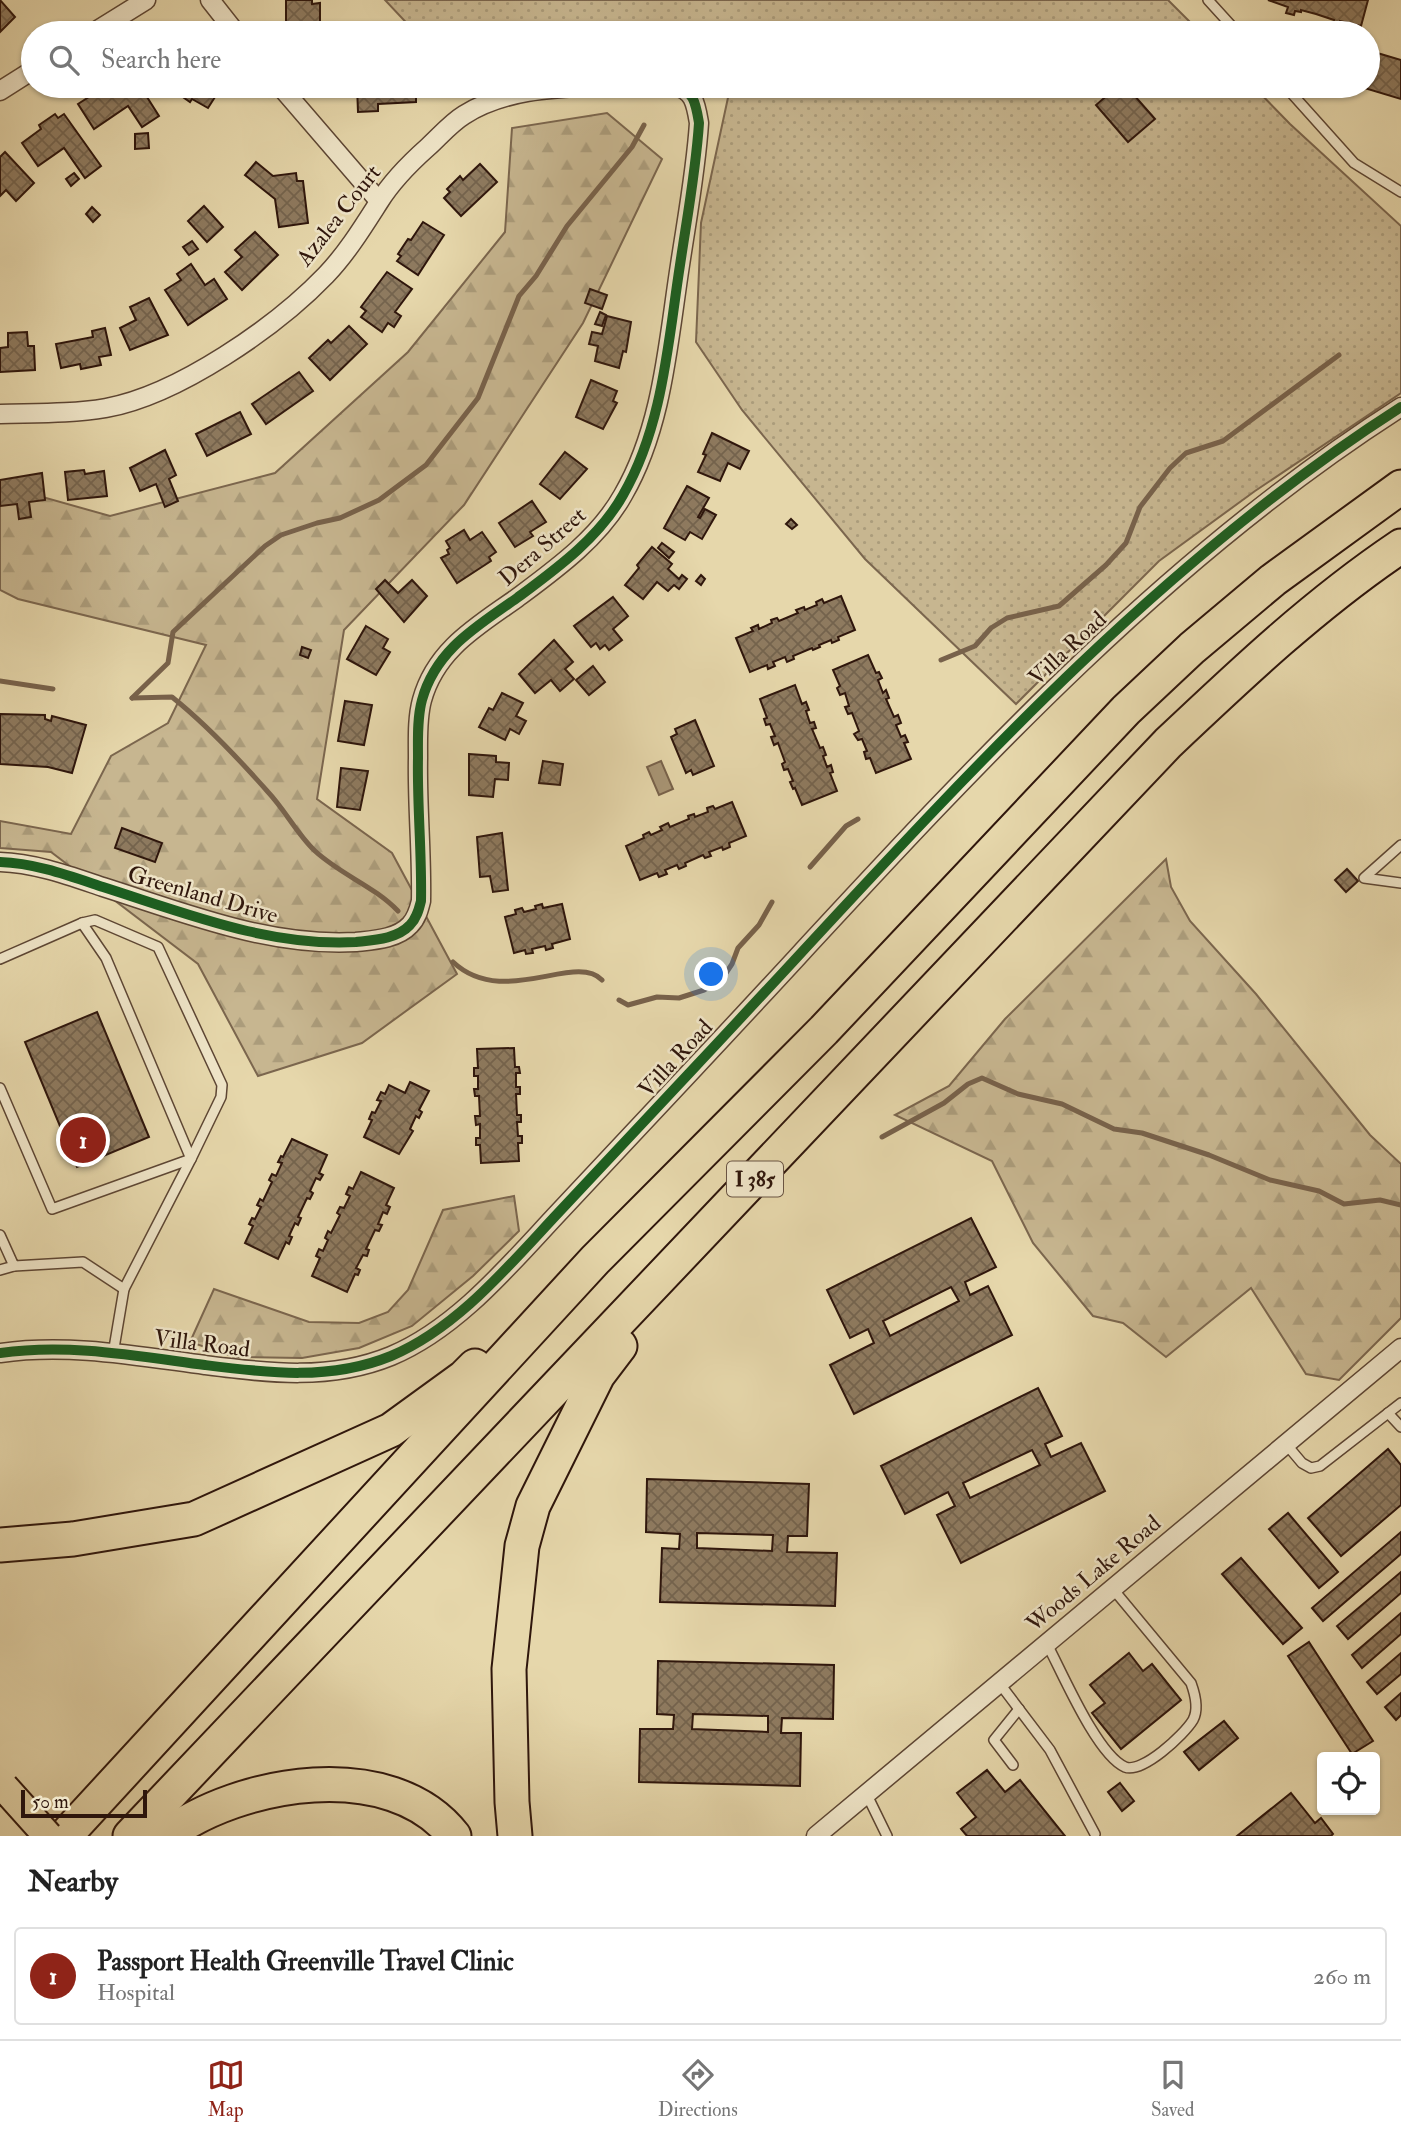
<!DOCTYPE html>
<style>
body{margin:0;font-family:"IM FELL Double Pica",serif;background:#f6f6f6;color:#222}
.controls{position:absolute;right:21px;bottom:21px;display:grid;overflow:hidden;border-radius:7px;box-shadow:0 2px 5px #0004}
.controls button{width:63px;height:63px;display:grid;place-items:center;padding:0;border:0;border-bottom:2px solid #e0e0e0;background:#fff;color:#222;font:35px sans-serif}
.scale{position:absolute;left:21px;bottom:18px;width:126px;box-sizing:border-box;padding-left:7px;border:4px solid #2f160c;border-top:0;font-size:19px;line-height:24px;white-space:nowrap;color:#2f160c;-webkit-text-stroke:5px #efe5c8;paint-order:stroke}
.you{position:absolute;left:712px;top:975px;width:24px;height:24px;margin:-18px;border:5px solid #fff;border-radius:50%;background:#1a73e8;box-shadow:0 0 0 10px #1a73e833}
.badge{display:grid;place-items:center;width:46px;height:46px;border-radius:50%;background:#8f2418;color:#fff;font-size:23px;font-weight:700}
.pin{position:absolute;translate:-50% -50%;border:4px solid #fff;box-shadow:0 2px 7px #0006}
.list{margin:0;padding:0;list-style:none}
h2{display:flex;justify-content:space-between;align-items:center;height:91px;margin:0;padding:0 28px;font-size:30px}
h2 small{font-size:23px;font-weight:400;color:#767676}
.list li{display:grid;grid-template-columns:46px 1fr auto;gap:21px;align-items:center;box-sizing:border-box;height:98px;margin:0 14px 14px;padding:0 14px;border:2px solid #e0e0e0;border-radius:7px}
.list b{display:block;font-size:26px;white-space:nowrap}
.list p{margin:0;font-size:23px;white-space:nowrap;color:#767676}
.list em{font-size:23px;font-style:normal;color:#767676}
.icon{flex:none;width:38px;height:38px;fill:none;stroke:currentColor;stroke-width:2;stroke-linecap:round;stroke-linejoin:round}
.map{position:relative;flex:none;width:1401px;height:1836px;overflow:hidden}
.search{position:absolute;background:#fff;box-shadow:0 2px 5px #0004;left:21px;right:21px;top:21px;height:77px;display:flex;align-items:center;gap:18px;box-sizing:border-box;padding:0 24px;border-radius:38px;color:#767676;font-size:26px}
.sheet{height:203px;background:#fff}
nav{display:flex;justify-content:space-around;align-items:center;box-sizing:border-box;height:98px;border-top:2px solid #e0e0e0;background:#fff;font-size:19px;color:#767676}
nav a{display:grid;justify-items:center;gap:4px}
nav .on{color:#8f2418}
.map>svg:first-child{display:block}
.grass{fill:url(#grass-dots);stroke:#7b664e;stroke-width:2}
.forest{fill:url(#forest-firs);stroke:#7b664e;stroke-width:2}
.water{fill:#a89575;stroke:#78624b;stroke-width:2}
.lines{fill:none;stroke-linecap:round;stroke-linejoin:round}
.stream{stroke:#78624b;stroke-width:5}
.building{fill:url(#building-cross-hatch);stroke:#2f160c;stroke-width:2;fill-rule:evenodd}
.lane-casing{stroke:#5d4634;stroke-width:12}
.street-casing{stroke:#5d4634;stroke-width:21}
.highway-casing{stroke:#2f160c;stroke-width:37}
.lane{stroke:#efe5c8;stroke-width:9}
.street{stroke:#efe5c8;stroke-width:18}
.highway{stroke:#e6d7ab;stroke-width:33}
.primary-bridge-casing{stroke:#2f160c;stroke-width:32;stroke-linecap:butt}
.primary-bridge{stroke:#e6d7ab;stroke-width:28}
.cycleway-casing{stroke:#efe5c8;stroke-width:15}
.cycleway{stroke:#1b5e20;stroke-width:10}
.labels{text-anchor:middle;stroke-width:5;stroke-linejoin:round;paint-order:stroke}
.shield{fill:#efe5c8;stroke:#695444;stroke-width:2}
.shield-label{font-size:21px;font-weight:bold;fill:#2f160c}
.street-label{font-size:23px;fill:#2f160c;stroke:#efe5c8}
</style>
<div class="map">
<svg width="1401" height="1836" viewBox="0 0 1401 1836">
<defs>
<pattern id="grass-dots" width="8" height="8" patternUnits="userSpaceOnUse" patternTransform="scale(1.75)"><rect width="8" height="8" fill="#c7b690"/><path d="M2 2h.1M6 6h.1" fill="none" stroke="#ab9c7b" stroke-width="1.8" stroke-linecap="round"/></pattern>
<pattern id="forest-firs" width="22" height="20" patternUnits="userSpaceOnUse" patternTransform="scale(1.75)"><rect width="22" height="20" fill="#c7b690"/><path d="M5 1l3.5 6h-7zM16 11l3.5 6h-7z" fill="#ab9c7b"/></pattern>
<pattern id="building-cross-hatch" width="8" height="8" patternUnits="userSpaceOnUse" patternTransform="scale(1.75)"><rect width="8" height="8" fill="#8e7a5f"/><path d="M0 0l8 8M0 8l8-8" fill="none" stroke="#74634d"/></pattern>
</defs>
<rect width="100%" height="100%" fill="#e6d7ab"/>
<filter id="stains"><feTurbulence type="fractalNoise" baseFrequency=".00286" numOctaves="4"/><feColorMatrix values="0 0 0 0 .2 0 0 0 0 .09 0 0 0 0 .02 0 0 0 .5 -.17"/></filter>
<radialGradient id="worn" r=".72"><stop offset=".6" stop-color="#630" stop-opacity="0"/><stop offset="1" stop-color="#630" stop-opacity=".3"/></radialGradient>
<g class="grass">
<polygon points="385,0 1168,0 1201,33 416,33"/>
<polygon points="727,86 1253,86 1290,124 1401,226 1401,393 1255,491 1159,561 1016,704 865,559 742,410 696,342 701,223 729,93"/>
</g>
<g class="forest">
<polygon points="607,113 662,159 583,323 464,505 344,630 317,799 392,853 457,974 362,1043 258,1076 198,964 51,852 0,848 0,821 71,834 111,756 168,723 206,645 18,599 0,590 0,485 110,516 275,473 408,352 505,232 512,128"/>
<polygon points="1166,859 1171,887 1190,921 1256,994 1370,1135 1401,1164 1401,1318 1339,1380 1306,1374 1251,1288 1166,1357 1123,1323 1093,1316 1033,1243 992,1161 895,1115 949,1086 1005,1019"/>
<polygon points="514,1196 519,1231 473,1276 412,1326 359,1348 302,1358 235,1357 190,1342 214,1289 309,1322 359,1323 388,1312 408,1290 443,1210"/>
</g>
<polygon class="water" points="661,761 673,789 659,795 647,767"/>
<g class="lines">
<g class="stream">
<polyline points="941,660 975,646 991,628 1007,618 1059,606 1106,565 1126,543 1140,507 1170,468 1186,453 1223,441 1339,355"/>
<polyline points="0,681 53,689"/>
<polyline points="132,698 168,663 173,632 265,546 281,535 317,523 340,518 379,500 426,465 478,398 519,296 536,276 567,226 632,147 644,125"/>
<path d="M132,698l40,-1c35,28 66,61 96,95 17,18 29,42 47,59 26,24 59,35 83,60"/>
<polyline points="810,867 846,826 858,819"/>
<path d="M453,962c50,47 122,-10 149,18"/>
<polyline points="619,1000 628,1005 657,997 679,998 704,990 722,979 732,964 738,948 759,925 772,902"/>
<polyline points="882,1137 944,1103 968,1084 982,1078 1018,1094 1062,1104 1114,1129 1142,1133 1209,1155 1270,1180 1319,1191 1344,1204 1380,1200 1401,1205"/>
</g>
</g>
<g class="building">
<polygon points="0,0 15,17 0,32"/>
<polygon points="286,0 312,0 312,4 320,3 320,22 312,22 312,33 286,33"/>
<polygon points="1268,0 1368,0 1361,26 1340,21 1339,27 1333,25 1334,20 1316,14 1301,10 1301,12 1295,11 1294,15 1286,13 1288,7"/>
<polygon points="1368,43 1371,44 1369,49 1374,52 1401,60 1401,99 1358,86 1356,93 1349,91 1351,86 1368,86"/>
<polygon points="106,86 140,86 159,116 142,127 128,106 94,129 78,104"/>
<polygon points="176,86 222,86 208,108 192,99 190,102 180,95 183,90"/>
<polygon points="357,86 416,86 416,102 378,104 378,111 358,112"/>
<polygon points="1118,86 1126,86 1155,119 1128,142 1096,105"/>
<polygon points="55,114 58,118 64,114 101,166 85,178 64,148 38,166 22,143 41,129 39,125"/>
<polygon points="148,133 149,148 135,149 135,134"/>
<polygon points="5,152 34,183 16,201 6,190 0,196 0,157"/>
<polygon points="256,162 273,176 296,173 297,181 303,181 308,223 279,227 275,199 245,175"/>
<polygon points="480,164 497,182 461,216 444,198 450,192 447,189 460,176 463,180"/>
<polygon points="74,173 79,179 71,186 66,179"/>
<polygon points="204,206 223,227 207,242 188,221"/>
<polygon points="92,207 100,215 93,222 86,214"/>
<polygon points="423,222 444,235 418,275 397,261 401,256 398,254 408,239 411,240"/>
<polygon points="255,232 278,255 242,290 225,272 242,257 235,250"/>
<polygon points="192,241 198,249 189,255 183,247"/>
<polygon points="191,264 205,285 214,279 227,299 188,325 165,290 181,280 177,274"/>
<polygon points="387,272 412,289 395,312 401,316 394,327 388,323 382,332 361,317 366,311 361,307"/>
<polygon points="590,289 607,295 602,309 585,303"/>
<polygon points="149,298 168,335 130,350 120,328 136,320 130,307"/>
<polygon points="600,312 606,315 602,326 595,324"/>
<polygon points="607,316 631,322 626,352 623,351 619,368 595,361 598,346 589,344 592,332 602,334"/>
<polygon points="349,326 367,344 330,380 309,358 328,340 331,343"/>
<polygon points="105,328 111,355 99,357 101,365 81,369 80,364 61,368 56,344 93,337 92,331"/>
<polygon points="27,332 28,346 34,346 35,370 0,372 0,348 8,347 8,333"/>
<polygon points="299,372 313,391 266,424 252,404"/>
<polygon points="591,380 617,391 613,401 617,403 603,429 576,417"/>
<polygon points="240,412 251,434 207,456 196,434"/>
<polygon points="712,433 749,451 740,469 728,463 720,481 698,472 706,455 703,454"/>
<polygon points="165,450 176,475 169,479 178,501 165,507 156,484 140,491 130,468"/>
<polygon points="565,452 587,469 560,499 540,484"/>
<polygon points="84,470 85,474 104,471 107,496 68,500 65,472"/>
<polygon points="42,473 45,500 29,502 31,517 19,519 17,504 0,506 0,480"/>
<polygon points="687,486 709,498 698,517 700,518 705,509 716,515 702,539 690,532 685,540 664,528"/>
<polygon points="532,501 546,522 530,532 533,536 515,547 499,523"/>
<polygon points="791,519 797,525 792,529 786,524"/>
<polygon points="464,530 470,540 482,532 496,552 489,557 491,561 457,583 441,558 449,554 447,550 450,548 446,541"/>
<polygon points="662,543 674,552 669,558 658,548"/>
<polygon points="652,547 672,564 668,569 679,579 682,575 687,579 679,589 674,585 668,591 657,582 643,599 625,585 639,568 637,565"/>
<polygon points="701,575 705,579 701,585 696,581"/>
<polygon points="385,580 398,593 412,580 427,596 404,622 376,589"/>
<polygon points="841,596 855,630 838,637 839,640 832,643 831,640 819,645 820,647 813,650 812,648 793,656 794,659 787,662 785,657 773,662 775,666 768,669 767,665 750,672 736,638 753,631 751,628 758,625 759,629 772,623 771,620 777,618 779,621 798,613 796,610 804,607 805,610 817,605 816,602 822,599 824,603"/>
<polygon points="613,597 628,616 613,629 622,640 609,650 605,645 600,649 596,643 591,647 574,626"/>
<polygon points="366,626 388,639 383,648 390,652 376,675 347,659"/>
<polygon points="554,640 573,662 565,669 574,679 560,691 551,680 535,693 519,674"/>
<polygon points="302,647 311,650 308,658 300,655"/>
<polygon points="868,655 876,673 879,672 882,678 878,680 883,693 886,690 889,698 886,699 894,717 898,715 901,723 896,725 901,737 905,735 908,742 904,743 911,759 876,773 870,758 866,759 864,752 867,751 862,739 858,740 854,734 859,731 852,713 848,714 845,707 849,706 845,693 840,695 837,688 840,686 833,670"/>
<polygon points="593,666 605,682 589,695 576,680"/>
<polygon points="795,685 802,704 806,702 809,710 806,711 810,723 814,722 816,728 812,729 820,748 823,747 826,755 823,756 827,767 831,765 833,772 830,773 837,791 802,805 795,788 793,789 790,782 793,781 788,769 784,770 782,764 785,762 778,743 774,745 771,737 775,736 770,724 766,725 764,719 767,718 760,699"/>
<polygon points="502,693 523,703 516,716 526,721 519,734 510,729 505,740 479,727 489,708 493,710"/>
<polygon points="345,701 372,705 364,745 338,741"/>
<polygon points="0,714 45,715 45,719 51,721 52,716 86,725 72,773 48,767 0,764"/>
<polygon points="695,720 714,766 693,775 691,770 686,773 671,737 677,734 675,729"/>
<polygon points="469,754 496,756 496,762 509,763 508,780 495,779 493,797 469,795"/>
<polygon points="543,761 563,764 560,785 539,783"/>
<polygon points="341,768 368,771 360,810 337,807"/>
<polygon points="732,802 746,836 729,843 730,847 723,850 722,847 709,852 711,856 705,858 703,855 685,863 686,866 679,869 677,865 665,870 667,874 659,877 657,873 640,880 626,846 644,838 643,835 649,832 651,835 662,830 660,827 668,823 670,827 689,819 688,816 694,814 695,817 708,812 707,808 713,806 715,809"/>
<polygon points="122,828 162,843 155,862 115,848"/>
<polygon points="502,833 508,890 493,892 490,876 480,877 477,837"/>
<polygon points="1347,869 1358,881 1346,892 1335,880"/>
<polygon points="542,904 543,908 562,904 570,939 552,944 553,948 546,950 545,946 532,949 533,953 526,954 525,950 514,953 505,917 516,914 515,910 522,908 524,912 536,909 535,906"/>
<polygon points="97,1012 149,1137 77,1167 25,1042"/>
<polygon points="514,1048 515,1067 519,1067 520,1073 516,1073 516,1087 520,1087 520,1094 516,1094 517,1115 521,1115 521,1122 517,1122 518,1136 522,1136 522,1143 518,1143 519,1161 481,1163 480,1145 476,1145 476,1138 480,1138 480,1124 476,1125 475,1116 480,1116 479,1096 475,1096 474,1089 478,1089 478,1076 474,1076 474,1068 478,1068 477,1049"/>
<polygon points="410,1082 429,1091 419,1110 422,1112 419,1118 416,1116 410,1129 413,1131 399,1154 364,1137 372,1120 369,1119 372,1112 375,1113 381,1101 377,1100 381,1092 385,1094 389,1085 405,1093"/>
<polygon points="292,1139 327,1155 319,1173 323,1175 320,1180 316,1178 310,1191 313,1193 310,1199 307,1198 298,1217 301,1218 298,1225 295,1223 289,1236 292,1237 289,1244 286,1242 278,1259 245,1243 253,1226 249,1224 252,1218 255,1219 261,1207 257,1205 260,1199 263,1201 272,1182 269,1180 272,1174 276,1176 282,1163 278,1162 281,1156 283,1157"/>
<polygon points="361,1172 394,1188 386,1205 390,1207 387,1214 383,1212 378,1224 382,1225 379,1231 375,1230 366,1249 369,1250 367,1256 363,1255 356,1268 360,1270 358,1275 355,1274 347,1292 312,1276 320,1258 316,1256 319,1249 323,1251 328,1240 325,1238 328,1231 331,1233 340,1215 337,1213 340,1207 344,1208 350,1196 346,1194 349,1187 353,1189"/>
<path d="M971,1218l25,49 -31,15 5,13 18,-9 24,49 -158,79 -24,-49 44,-22 -6,-14 -18,9 -23,-48zM951,1287l8,14 -69,35 -7,-15z"/>
<path d="M1038,1388l24,48 -17,8 6,13 30,-14 24,48 -144,72 -24,-48 18,-9 -7,-14 -43,22 -24,-48zM1032,1450l8,15 -70,33 -7,-15z"/>
<polygon points="1388,1449 1401,1465 1401,1505 1341,1556 1308,1518"/>
<path d="M647,1479l162,5 -2,52h-19l-1,16 50,1 -2,53 -175,-4 2,-54 17,1 1,-15 -34,-2zM697,1533l76,2 -1,16 -75,-3z"/>
<polygon points="1288,1513 1338,1572 1319,1588 1269,1529"/>
<polygon points="1401,1532 1401,1554 1323,1621 1312,1608"/>
<polygon points="1241,1558 1302,1628 1283,1644 1222,1574"/>
<polygon points="1401,1572 1401,1593 1348,1639 1337,1626"/>
<polygon points="1401,1613 1401,1634 1362,1668 1352,1655"/>
<polygon points="1309,1642 1373,1741 1352,1754 1288,1656"/>
<polygon points="1129,1653 1143,1671 1152,1664 1181,1700 1121,1749 1092,1713 1105,1703 1090,1685"/>
<polygon points="1401,1653 1401,1674 1377,1694 1367,1682"/>
<path d="M658,1661l176,4 -1,54 -51,-1 -1,15h20l-1,53 -161,-4 1,-53h33l1,-14 -17,-1zM693,1714l75,2v16l-76,-3z"/>
<polygon points="1401,1693 1401,1715 1396,1720 1385,1707"/>
<polygon points="1224,1721 1238,1738 1199,1770 1184,1752"/>
<polygon points="987,1770 1005,1792 1020,1780 1065,1836 967,1836 961,1829 976,1817 957,1793"/>
<polygon points="1120,1783 1134,1801 1122,1811 1108,1792"/>
<polygon points="1291,1793 1315,1823 1321,1818 1333,1834 1331,1836 1237,1836"/>
</g>
<g class="lines">
<defs>
<g id="lane">
<polyline points="1208,0 1238,33"/>
<polyline points="1285,86 1354,163 1401,192"/>
<polyline points="1401,845 1364,878 1401,883"/>
<polyline points="0,959 82,923 106,958 191,1159 124,1289 113,1354"/>
<polyline points="0,1088 52,1209 191,1159 221,1097 222,1085 158,947 95,920 82,923"/>
<polyline points="0,1235 14,1266 83,1262 124,1289"/>
<polyline points="0,1270 14,1266"/>
<polyline points="1388,1413 1401,1427"/>
<polyline points="1286,1444 1302,1463 1311,1468 1320,1466 1401,1403"/>
<path d="M1047,1644c15,28 50,111 78,123 17,7 59,-32 68,-47 6,-11 2,-26 -2,-37l-78,-94"/>
<polyline points="1000,1684 1050,1750 1095,1834"/>
<polyline points="1013,1765 994,1740 1019,1709"/>
<polyline points="867,1795 887,1836"/>
</g>
<g id="street">
<polyline points="210,0 236,33"/>
<polyline points="93,33 146,0"/>
<polyline points="280,86 379,201"/>
<polyline points="0,91 33,70"/>
<path d="M0,414c36,-1 71,0 106,-6 72,-13 170,-81 220,-133 21,-22 37,-48 53,-73 13,-21 31,-39 49,-55 12,-11 23,-24 36,-32 39,-25 88,-27 133,-29"/>
<path d="M0,862c35,1 70,14 103,25 82,26 166,60 253,55 18,-2 41,-3 54,-17 7,-7 9,-16 11,-24 1,-48 -4,-96 -3,-143 0,-19 -1,-40 4,-58 14,-51 56,-74 95,-102 39,-29 82,-60 106,-103 40,-69 45,-153 57,-230 7,-47 16,-95 19,-142 -3,-18 -5,-34 -25,-37"/>
<path d="M0,1353c68,-10 137,3 205,12 63,8 125,16 186,-9 67,-28 120,-93 169,-145 45,-48 90,-96 135,-144 221,-235 432,-485 706,-660"/>
<polyline points="816,1836 1401,1348"/>
</g>
<g id="highway">
<polyline points="0,1545 73,1539 194,1519 391,1430 464,1377 475,1366"/>
<polyline points="65,1836 595,1260 824,1030 1126,710 1192,648 1273,580 1401,487"/>
<path d="M130,1836l1038,-1093c74,-70 148,-140 233,-197"/>
<path d="M166,1836c73,-55 225,-81 288,0"/>
<polyline points="515,1836 512,1802 509,1669 522,1546 533,1506 598,1375 620,1346"/>
</g>
</defs>
<use href="#lane" class="lane-casing"/>
<use href="#street" class="street-casing"/>
<use href="#highway" class="highway-casing"/>
<use href="#lane" class="lane"/>
<use href="#street" class="street"/>
<use href="#highway" class="highway"/>
<defs>
<polyline id="primary-bridge" points="4,1787 48,1836"/>
</defs>
<use href="#primary-bridge" class="primary-bridge-casing"/>
<use href="#primary-bridge" class="primary-bridge"/>
<defs>
<g id="cycleway">
<path d="M0,862c35,1 70,14 103,25 82,26 166,60 253,55 18,-2 41,-3 54,-17 7,-7 9,-16 11,-24 1,-48 -4,-96 -3,-143 0,-19 -1,-40 4,-58 14,-51 56,-74 95,-102 39,-29 82,-60 106,-103 40,-69 45,-153 57,-230 7,-47 16,-95 19,-142 -3,-18 -5,-34 -25,-37"/>
<path d="M0,1353c68,-10 137,3 205,12 63,8 125,16 186,-9 67,-28 120,-93 169,-145 45,-48 90,-96 135,-144 221,-235 432,-485 706,-660"/>
</g>
</defs>
<use href="#cycleway" class="cycleway-casing"/>
<use href="#cycleway" class="cycleway"/>
</g>
<g class="labels">
<rect class="shield" x="727" y="1161.5" width="56" height="35" rx="5"/>
<g class="shield-label">
<text x="755" y="1186">I 385</text>
</g>
<g class="street-label">
<text transform="translate(338 215) rotate(-52)" y="8">Azalea Court</text>
<text transform="translate(542 546) rotate(-41)" y="8">Dera Street</text>
<text transform="translate(1067 648) rotate(-43)" y="8">Villa Road</text>
<text transform="translate(203 894) rotate(16)" y="8">Greenland Drive</text>
<text transform="translate(675 1058) rotate(-47)" y="8">Villa Road</text>
<text transform="translate(202 1343) rotate(7)" y="8">Villa Road</text>
<text transform="translate(1093 1573) rotate(-40)" y="8">Woods Lake Road</text>
</g>
</g>
<rect width="100%" height="100%" filter="url(#stains)"/>
<rect width="100%" height="100%" fill="url(#worn)"/>
</svg>
<div class="controls">
<button><svg class="icon" aria-label="locate" viewBox="0 0 24 24"><circle cx="12" cy="12" r="6"/><path d="M12 2v4M12 18v4M2 12h4M18 12h4"/></svg></button>
</div>
<div class="scale">50 m</div>
<div class="you"></div>
<div class="pin badge" style="left:83px;top:1140px">1</div>
<div class="search"><svg class="icon" aria-label="search" viewBox="0 0 24 24"><circle cx="10" cy="10" r="6"/><path d="M15 15l6 6"/></svg>Search here</div>
</div>
<section class="sheet">
<h2>Nearby<small></small></h2>
<ul class="list">
<li><span class="badge">1</span><div><b>Passport Health Greenville Travel Clinic</b><p>Hospital</p></div><em>260 m</em></li>
</ul>
</section>
<nav>
<a class="on"><svg class="icon" aria-label="map" viewBox="0 0 24 24"><path d="M3 6l6-2 6 2 6-2v14l-6 2-6-2-6 2zM9 4v14M15 6v14"/></svg>Map</a>
<a><svg class="icon" aria-label="directions" viewBox="0 0 24 24"><path d="M12 3l9 9-9 9-9-9zM9 14v-3h6M13 9l2 2-2 2"/></svg>Directions</a>
<a><svg class="icon" aria-label="saved" viewBox="0 0 24 24"><path d="M7 4h10v16l-5-4-5 4z"/></svg>Saved</a>
</nav>
